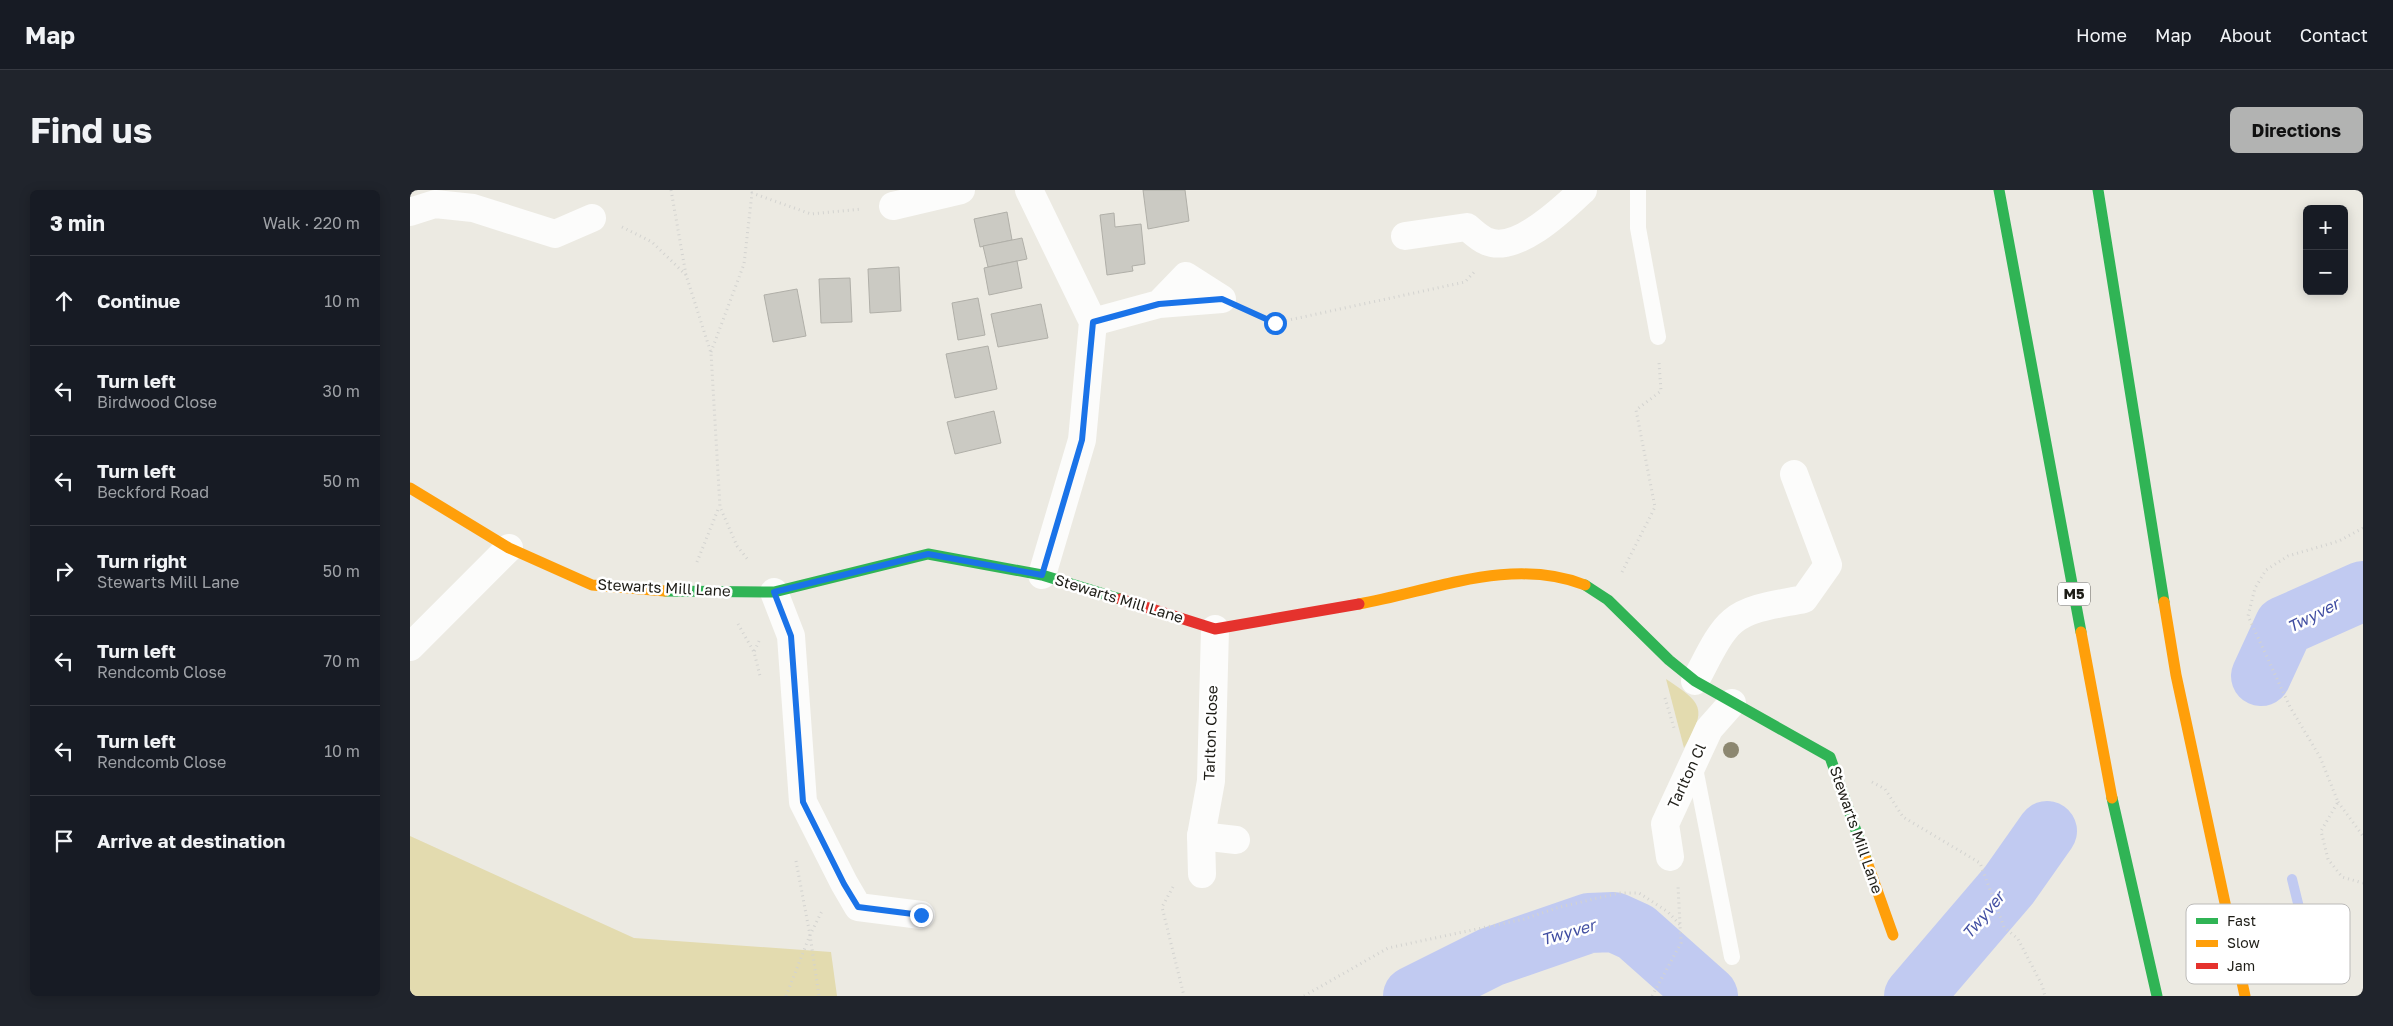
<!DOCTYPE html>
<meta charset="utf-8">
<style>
body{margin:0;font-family:"Golos Text",sans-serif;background:#20242c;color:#f1f3f6}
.controls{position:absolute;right:15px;top:15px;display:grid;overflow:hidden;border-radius:8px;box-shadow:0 2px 12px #0003}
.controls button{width:45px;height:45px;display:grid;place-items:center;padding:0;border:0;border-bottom:1px solid #363941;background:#171b24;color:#f1f3f6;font:25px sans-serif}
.stop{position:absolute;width:15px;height:15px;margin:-11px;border:4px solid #1a73e8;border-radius:50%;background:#fff}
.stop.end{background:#1a73e8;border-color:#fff;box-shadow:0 1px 5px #0008}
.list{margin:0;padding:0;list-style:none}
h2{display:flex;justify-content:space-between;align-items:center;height:65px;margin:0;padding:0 20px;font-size:21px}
h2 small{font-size:16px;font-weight:400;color:#9ea1a6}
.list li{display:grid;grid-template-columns:32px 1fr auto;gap:15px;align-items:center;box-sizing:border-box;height:90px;padding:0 20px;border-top:1px solid #363941}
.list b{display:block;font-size:19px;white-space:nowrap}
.list p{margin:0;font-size:16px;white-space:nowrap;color:#9ea1a6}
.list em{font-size:16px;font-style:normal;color:#9ea1a6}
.icon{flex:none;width:28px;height:28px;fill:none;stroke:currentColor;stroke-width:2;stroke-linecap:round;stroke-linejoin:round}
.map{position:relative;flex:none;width:1953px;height:806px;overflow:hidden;border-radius:8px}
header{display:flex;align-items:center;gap:30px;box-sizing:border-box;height:70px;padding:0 25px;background:#171b24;border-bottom:1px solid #363941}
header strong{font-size:24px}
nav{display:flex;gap:28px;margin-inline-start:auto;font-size:18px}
.intro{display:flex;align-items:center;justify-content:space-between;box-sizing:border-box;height:120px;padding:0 30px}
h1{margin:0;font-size:35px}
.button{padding:12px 22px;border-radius:8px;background:#b2b3b2;color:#111;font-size:18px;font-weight:700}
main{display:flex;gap:30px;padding:0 30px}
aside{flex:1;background:#171b24;border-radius:8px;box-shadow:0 2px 12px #0003}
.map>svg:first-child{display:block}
.green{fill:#e3dbaf}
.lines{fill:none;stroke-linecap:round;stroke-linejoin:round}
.stream{stroke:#c1caf1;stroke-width:10}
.river{stroke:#c1caf1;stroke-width:60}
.building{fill:#cbcac3;stroke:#b0afa8}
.path{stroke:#d3d3d0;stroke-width:3;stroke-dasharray:1 4;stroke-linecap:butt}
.lane{stroke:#fcfcfb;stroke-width:16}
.street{stroke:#fcfcfb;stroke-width:28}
.fast{stroke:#30b455;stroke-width:11}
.slow{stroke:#ff9f0a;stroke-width:11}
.jam{stroke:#e5322d;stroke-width:11}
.tree{fill:#8c8770}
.route{stroke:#1a73e8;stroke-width:6}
.labels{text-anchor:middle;stroke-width:5;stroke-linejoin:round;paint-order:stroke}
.shield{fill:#fff;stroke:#62615d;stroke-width:1}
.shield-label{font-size:14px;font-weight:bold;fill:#1e1d17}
.street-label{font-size:15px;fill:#1e1d17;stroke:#fff}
.water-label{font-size:16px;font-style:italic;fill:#414ea2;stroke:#fff}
.key{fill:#fff;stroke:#bcbbb9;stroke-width:1}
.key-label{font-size:14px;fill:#1e1d17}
</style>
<header>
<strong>Map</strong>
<nav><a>Home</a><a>Map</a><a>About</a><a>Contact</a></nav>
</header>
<div class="intro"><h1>Find us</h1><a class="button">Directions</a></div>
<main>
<aside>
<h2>3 min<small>Walk · 220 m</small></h2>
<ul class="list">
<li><svg class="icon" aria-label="ahead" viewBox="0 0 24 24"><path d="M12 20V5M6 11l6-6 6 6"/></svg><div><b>Continue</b></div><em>10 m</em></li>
<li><svg class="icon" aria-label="left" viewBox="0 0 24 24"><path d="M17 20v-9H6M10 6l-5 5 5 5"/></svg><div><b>Turn left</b><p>Birdwood Close</p></div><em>30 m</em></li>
<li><svg class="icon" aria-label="left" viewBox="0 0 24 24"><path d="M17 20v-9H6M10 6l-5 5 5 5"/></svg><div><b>Turn left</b><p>Beckford Road</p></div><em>50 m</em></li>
<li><svg class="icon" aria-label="right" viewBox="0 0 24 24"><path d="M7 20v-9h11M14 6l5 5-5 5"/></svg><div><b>Turn right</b><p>Stewarts Mill Lane</p></div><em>50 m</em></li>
<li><svg class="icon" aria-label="left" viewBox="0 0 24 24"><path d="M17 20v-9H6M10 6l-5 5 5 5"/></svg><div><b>Turn left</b><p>Rendcomb Close</p></div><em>70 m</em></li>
<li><svg class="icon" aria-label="left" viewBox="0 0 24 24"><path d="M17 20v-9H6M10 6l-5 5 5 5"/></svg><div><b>Turn left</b><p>Rendcomb Close</p></div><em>10 m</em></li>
<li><svg class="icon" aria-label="arrive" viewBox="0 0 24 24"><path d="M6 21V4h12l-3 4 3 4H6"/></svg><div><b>Arrive at destination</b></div></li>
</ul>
</aside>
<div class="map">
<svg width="1953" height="806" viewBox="0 0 1953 806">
<rect width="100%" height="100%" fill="#eceae2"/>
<g class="green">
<path d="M1256,489c36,24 42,29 18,69z"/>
<polygon points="0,646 224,748 421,762 427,806 0,806"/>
</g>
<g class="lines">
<polyline class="stream" points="1882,689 1897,750"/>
<g class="river">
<polyline points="1851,486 1874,436 1953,401"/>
<polyline points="1003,806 1081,767 1179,733 1204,732 1226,742 1298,806"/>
<polyline points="1504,806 1599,695 1637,641"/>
</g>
</g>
<g class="building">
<polygon points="733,0 775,0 779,31 738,39"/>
<polygon points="597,22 602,50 570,57 564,29"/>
<polygon points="704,23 705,37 731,34 735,74 722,76 723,81 697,85 690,25"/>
<polygon points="612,48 617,69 578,77 573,56"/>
<polygon points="607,71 612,98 579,105 574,78"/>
<polygon points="489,77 491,121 460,123 458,79"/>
<polygon points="440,88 442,132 411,133 409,89"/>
<polygon points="387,99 396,146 363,152 354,105"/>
<polygon points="568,108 575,145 548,150 542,113"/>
<polygon points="631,114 638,148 588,157 581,124"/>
<polygon points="578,156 587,199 545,208 536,164"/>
<polygon points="584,221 591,253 545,264 537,232"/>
</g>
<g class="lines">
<g class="path">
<polyline points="261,0 276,85 301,163 310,317 327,356 339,371"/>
<polyline points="212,37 242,52 276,85"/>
<polyline points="839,121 865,133 1055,92 1066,80"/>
<polyline points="301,162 334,74 342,3 401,24 452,19"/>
<polyline points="1953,338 1929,351 1878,366 1856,380 1845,398 1838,426 1880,517 1910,567 1928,612 1911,641 1918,669 1932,687 1953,693"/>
<polyline points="287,372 309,317"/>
<polyline points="1212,382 1245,317 1226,220 1251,201 1249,173"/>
<polyline points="328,434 344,462"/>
<polyline points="349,451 344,462 350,486"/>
<polyline points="1255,508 1264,538"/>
<polyline points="1462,592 1475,599 1493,627 1570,673 1594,737 1608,749 1632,795 1635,806"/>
<polyline points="1928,612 1953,646"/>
<polyline points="386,671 400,745 409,806"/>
<polyline points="763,697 752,717 774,806"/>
<polyline points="376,806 400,745 413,719"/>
<polyline points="894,806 978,758 1114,729 1150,717 1209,703 1229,703 1258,722 1270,735"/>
<polyline points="1242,806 1271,753 1268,696"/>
</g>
<g class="lane">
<polyline points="1228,0 1228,38 1248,147"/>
<polyline points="1284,573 1322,767"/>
</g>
<g class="street">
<polyline points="619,0 683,132 672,250 632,385"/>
<polyline points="483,16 551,0"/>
<polyline points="0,22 25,14 63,18 145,44 182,28"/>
<path d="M995,46l62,-9c5,4 12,11 19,14 30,14 77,-32 97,-51"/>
<polyline points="683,132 749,114 776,86 812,109 749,114"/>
<polyline points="364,402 381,446 393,612 434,693 448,717 511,725"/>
<polyline points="0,457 99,358"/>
<path d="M1285,491c10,-17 22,-47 38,-60 18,-15 48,-17 71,-22l24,-34 -34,-91"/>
<polyline points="791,646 826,650"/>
<polyline points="1260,667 1255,634 1299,539 1322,513"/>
<polyline points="792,684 791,646 801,591 805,439"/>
</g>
<g class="fast">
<polyline points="1589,0 1671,442"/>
<polyline points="1688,0 1754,412"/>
<polyline points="1175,395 1198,410 1259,470 1285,491 1420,567 1456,669"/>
<polyline points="255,401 364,402 518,364 632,385 710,409"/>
<polyline points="1702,608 1747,806"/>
</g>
<g class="slow">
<polyline points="0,298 99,358 182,395 255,401"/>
<polyline points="1754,412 1766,485 1835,806"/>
<path d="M949,414c74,-13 152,-48 226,-19"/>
<polyline points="1671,442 1702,608"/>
<polyline points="1456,669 1483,745"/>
</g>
<polyline class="jam" points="710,409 805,439 949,414"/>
</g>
<circle class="tree" cx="1321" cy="560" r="8"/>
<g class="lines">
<polyline class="route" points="511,725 448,717 434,694 393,612 381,446 364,402 518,364 632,385 672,250 683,132 749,114 812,109 865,133"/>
</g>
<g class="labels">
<rect class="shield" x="1648" y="392.5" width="32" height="23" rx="4"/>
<g class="shield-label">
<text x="1664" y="409">M5</text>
</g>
<g class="street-label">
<text transform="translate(254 398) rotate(3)" y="5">Stewarts Mill Lane</text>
<text transform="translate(709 409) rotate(17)" y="5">Stewarts Mill Lane</text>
<text transform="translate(801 543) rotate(-88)" y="5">Tarlton Close</text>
<text transform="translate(1277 586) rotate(-65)" y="5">Tarlton Cl</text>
<text transform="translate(1446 640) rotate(71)" y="5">Stewarts Mill Lane</text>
</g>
<g class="water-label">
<text transform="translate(1903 425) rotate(-27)" y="6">Twyver</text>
<text transform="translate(1573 725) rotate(-50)" y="6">Twyver</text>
<text transform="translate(1158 742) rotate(-16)" y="6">Twyver</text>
</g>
</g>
<rect x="1776" y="714" width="164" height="80" rx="8" class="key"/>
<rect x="1786" y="728" width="22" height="6" fill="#30b455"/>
<rect x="1786" y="750" width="22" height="7" fill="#ff9f0a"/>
<rect x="1786" y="773" width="22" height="6" fill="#e5322d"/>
<g class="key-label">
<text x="1817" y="736">Fast</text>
<text x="1817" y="758">Slow</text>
<text x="1817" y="781">Jam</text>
</g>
</svg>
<div class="controls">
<button>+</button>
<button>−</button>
</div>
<div class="stop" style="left:865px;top:133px"></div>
<div class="stop end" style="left:511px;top:725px"></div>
</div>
</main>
